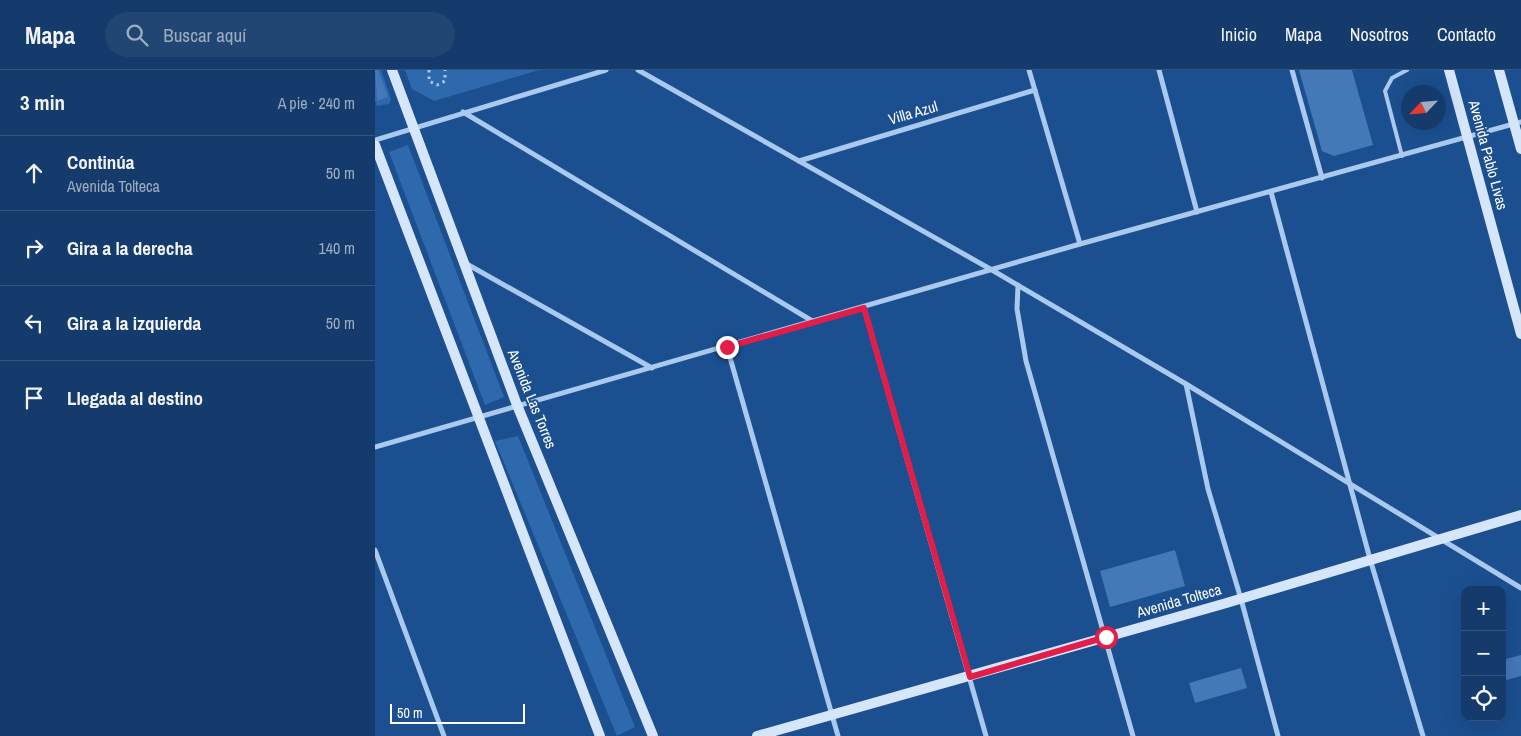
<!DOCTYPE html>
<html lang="es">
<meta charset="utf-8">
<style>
body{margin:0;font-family:"Archivo Narrow",sans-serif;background:#214673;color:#f1f3f6}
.controls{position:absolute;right:15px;bottom:15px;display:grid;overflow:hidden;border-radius:10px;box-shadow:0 5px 20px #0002}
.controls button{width:45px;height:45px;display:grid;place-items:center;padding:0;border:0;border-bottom:1px solid #33557e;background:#143b6b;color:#f1f3f6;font:25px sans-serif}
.compass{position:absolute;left:1026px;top:15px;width:45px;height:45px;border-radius:50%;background:#143b6b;box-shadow:0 5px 20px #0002;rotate:244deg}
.scale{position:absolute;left:15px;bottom:12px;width:135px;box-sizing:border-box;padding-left:5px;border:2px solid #fff;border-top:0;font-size:14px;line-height:18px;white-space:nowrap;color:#fff;-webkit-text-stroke:4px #1b4f8f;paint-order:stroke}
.stop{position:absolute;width:15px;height:15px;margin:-11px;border:4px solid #e11d48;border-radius:50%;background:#fff}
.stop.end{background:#e11d48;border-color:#fff;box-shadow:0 1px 5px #0008}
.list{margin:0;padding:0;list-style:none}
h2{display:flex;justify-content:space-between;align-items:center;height:65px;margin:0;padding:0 20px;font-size:21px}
h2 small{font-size:16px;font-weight:400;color:#9dadc1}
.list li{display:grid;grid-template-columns:32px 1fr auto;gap:15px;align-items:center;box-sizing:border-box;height:75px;padding:0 20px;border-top:1px solid #33557e}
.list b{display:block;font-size:19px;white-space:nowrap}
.list p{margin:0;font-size:16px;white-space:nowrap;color:#9dadc1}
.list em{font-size:16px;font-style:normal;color:#9dadc1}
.icon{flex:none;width:28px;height:28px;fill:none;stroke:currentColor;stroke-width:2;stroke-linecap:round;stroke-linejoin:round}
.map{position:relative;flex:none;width:1146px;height:666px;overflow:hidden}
header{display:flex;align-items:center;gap:30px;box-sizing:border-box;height:70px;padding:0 25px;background:#143b6b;border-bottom:1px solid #33557e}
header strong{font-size:24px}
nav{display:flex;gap:28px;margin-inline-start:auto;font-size:18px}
.search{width:350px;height:45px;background:#214673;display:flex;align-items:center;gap:12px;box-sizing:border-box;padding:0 18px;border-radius:28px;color:#9dadc1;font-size:19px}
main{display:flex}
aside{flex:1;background:#143b6b}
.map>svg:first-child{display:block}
.green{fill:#2e69ad}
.building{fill:#4478b7}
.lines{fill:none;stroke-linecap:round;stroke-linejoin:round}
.path{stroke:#a9c9ee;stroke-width:3;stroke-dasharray:2.5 4;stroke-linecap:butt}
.lane{stroke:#a9c9ee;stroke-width:4}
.street{stroke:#a9c9ee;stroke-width:5}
.secondary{stroke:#d6e6fa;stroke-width:10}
.route{stroke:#e11d48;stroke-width:6}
.labels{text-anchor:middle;stroke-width:4;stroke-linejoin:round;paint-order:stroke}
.street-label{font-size:15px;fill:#fff;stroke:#1b4f8f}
</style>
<header>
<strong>Mapa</strong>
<div class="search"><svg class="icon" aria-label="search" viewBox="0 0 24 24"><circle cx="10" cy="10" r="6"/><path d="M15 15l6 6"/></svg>Buscar aquí</div>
<nav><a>Inicio</a><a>Mapa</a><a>Nosotros</a><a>Contacto</a></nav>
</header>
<main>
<aside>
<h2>3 min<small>A pie · 240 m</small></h2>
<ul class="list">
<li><svg class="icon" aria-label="ahead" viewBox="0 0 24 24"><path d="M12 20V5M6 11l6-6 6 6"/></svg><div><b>Continúa</b><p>Avenida Tolteca</p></div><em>50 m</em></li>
<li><svg class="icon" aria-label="right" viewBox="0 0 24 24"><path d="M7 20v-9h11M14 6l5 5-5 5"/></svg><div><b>Gira a la derecha</b></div><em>140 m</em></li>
<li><svg class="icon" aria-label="left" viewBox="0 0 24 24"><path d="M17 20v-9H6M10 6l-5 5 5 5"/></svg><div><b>Gira a la izquierda</b></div><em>50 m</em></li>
<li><svg class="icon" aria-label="arrive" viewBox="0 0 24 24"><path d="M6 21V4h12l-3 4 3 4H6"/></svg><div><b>Llegada al destino</b></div></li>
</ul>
</aside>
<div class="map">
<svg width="1146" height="666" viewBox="0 0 1146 666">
<rect width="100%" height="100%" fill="#1b4f8f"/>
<g class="green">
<polygon points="0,0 6,0 16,29 14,34 2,36 0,31"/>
<polygon points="30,0 164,0 59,31 37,19"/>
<polygon points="33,75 129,327 110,335 14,82"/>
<polygon points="143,366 260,657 242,666 120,371"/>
</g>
<g class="building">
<polygon points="0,0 3,0 13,27 2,31"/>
<polygon points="924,0 977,0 998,75 959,86 947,81"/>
<polygon points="800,480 810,516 735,537 725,501"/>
<polygon points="1146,585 1146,606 1127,611 1127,590"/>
<polygon points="866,598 872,618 820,633 814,613"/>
</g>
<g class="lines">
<polyline class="path" points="54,0 54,11 62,15 70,11 70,0"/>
<polyline class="lane" points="1027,86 1010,21 1017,8 1032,0"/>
<g class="street">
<polyline points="263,0 617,200 811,314 1146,518"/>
<polyline points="654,0 705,174"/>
<polyline points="784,0 822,142"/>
<polyline points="917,0 947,108"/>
<polyline points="88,42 439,252"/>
<polyline points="0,70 231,0"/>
<polyline points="424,91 660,20"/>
<polyline points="896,122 995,489 1048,666"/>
<polyline points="90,193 277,298"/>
<polyline points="643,215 642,239 651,291 758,666"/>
<polyline points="489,238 611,666"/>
<polyline points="352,277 463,666"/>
<polyline points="811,314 833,419 866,529 903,666"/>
<polyline points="0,377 705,174 1146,52"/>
<polyline points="0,480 69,666"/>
</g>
<g class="secondary">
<polyline points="17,0 142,335 278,666"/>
<polyline points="1074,0 1146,264"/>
<polyline points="1124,0 1146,79"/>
<polyline points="0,75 225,666"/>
<polyline points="382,666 848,534 1146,445"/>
</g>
</g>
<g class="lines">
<polyline class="route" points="352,277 489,238 595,607 731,567"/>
</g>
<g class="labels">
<g class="street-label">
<text transform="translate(538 43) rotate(-16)" y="5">Villa Azul</text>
<text transform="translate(1113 85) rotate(75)" y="5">Avenida Pablo Livas</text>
<text transform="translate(157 329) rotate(68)" y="5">Avenida Las Torres</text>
<text transform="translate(804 531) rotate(-16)" y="5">Avenida Tolteca</text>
</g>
</g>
</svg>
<div class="controls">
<button>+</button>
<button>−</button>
<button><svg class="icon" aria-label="locate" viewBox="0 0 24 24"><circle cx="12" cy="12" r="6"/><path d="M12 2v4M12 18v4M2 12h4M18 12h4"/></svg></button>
</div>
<svg class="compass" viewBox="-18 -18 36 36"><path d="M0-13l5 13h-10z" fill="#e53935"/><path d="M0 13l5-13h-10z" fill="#9dadc1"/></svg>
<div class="scale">50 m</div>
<div class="stop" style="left:731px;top:567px"></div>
<div class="stop end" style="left:352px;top:277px"></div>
</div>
</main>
